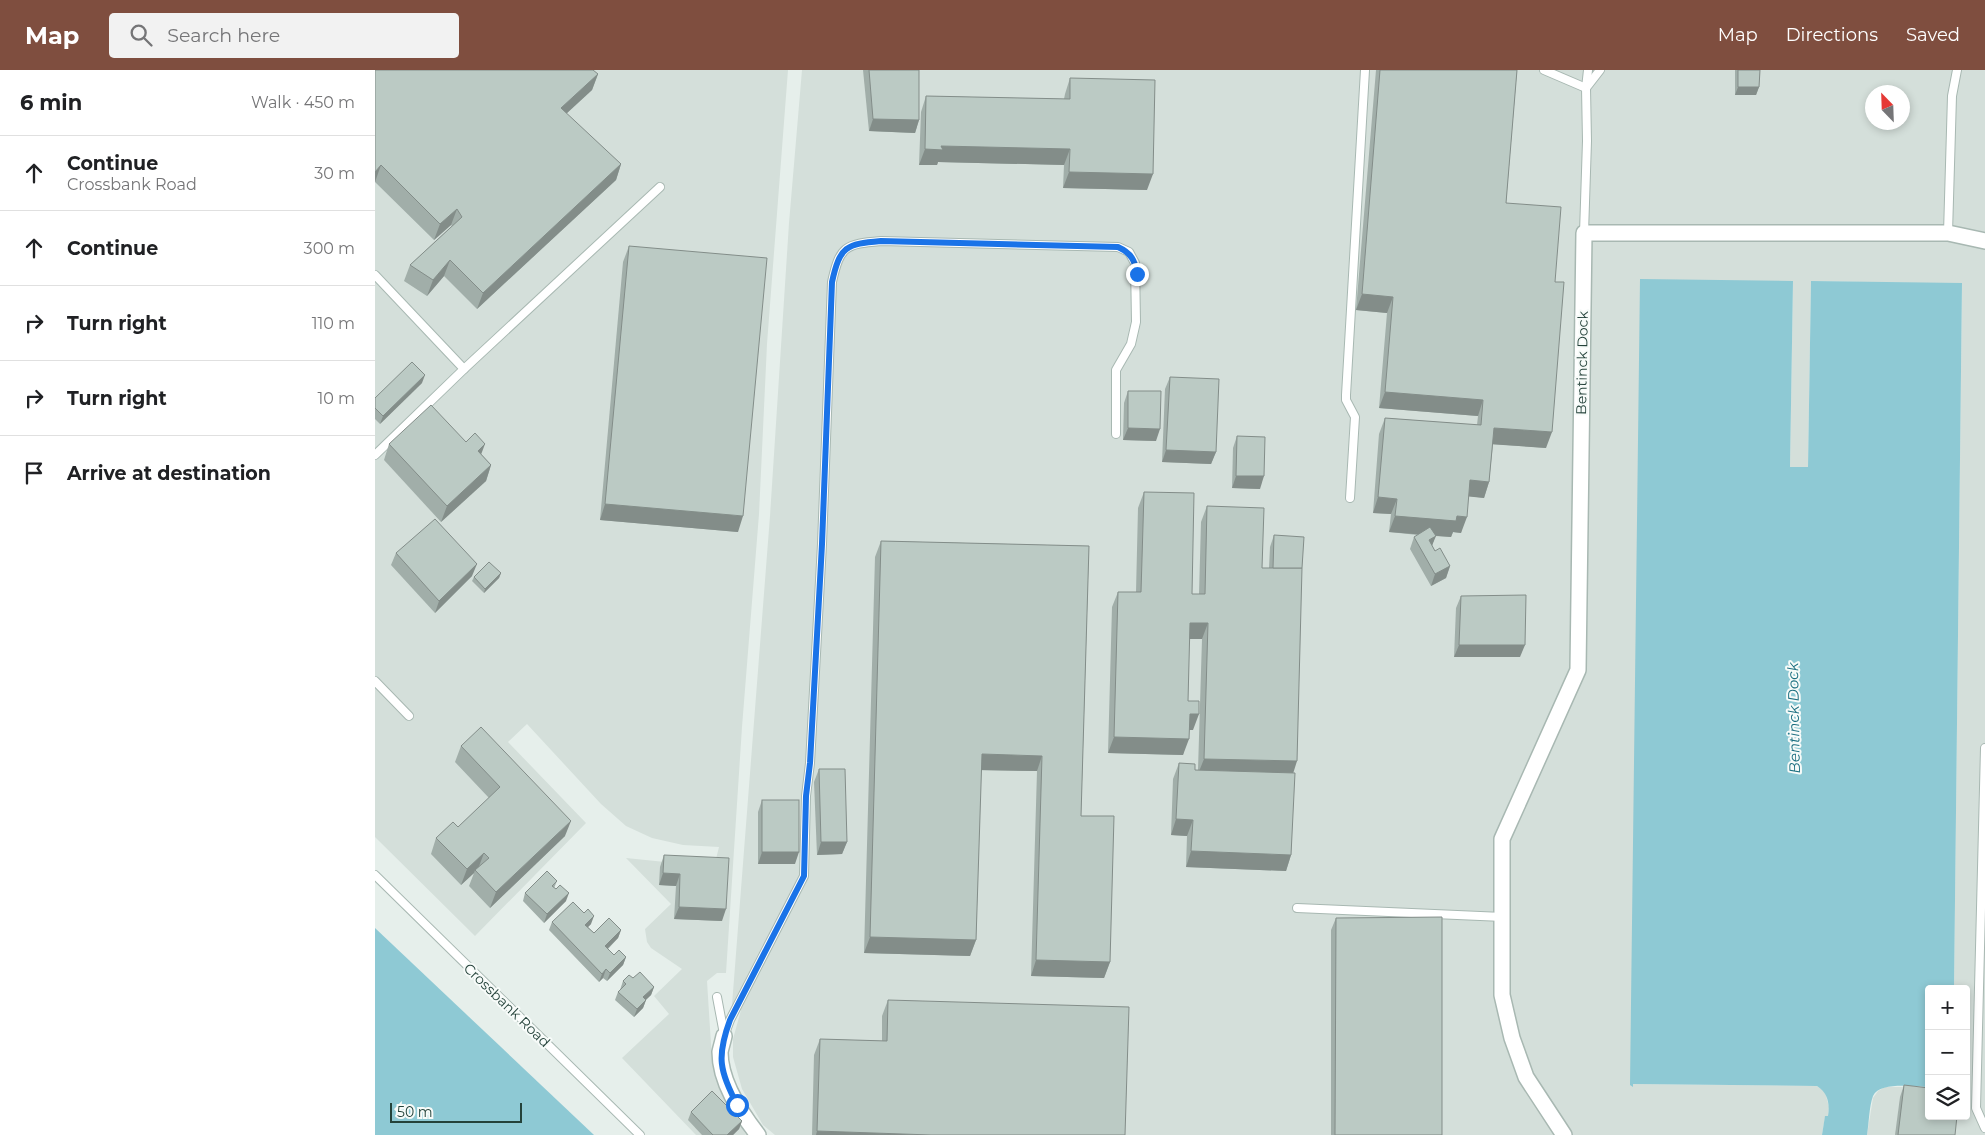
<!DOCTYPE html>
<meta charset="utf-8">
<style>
body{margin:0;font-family:Montserrat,sans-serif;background:#f2f2f2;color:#202124}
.controls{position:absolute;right:15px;bottom:15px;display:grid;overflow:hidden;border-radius:5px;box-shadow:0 2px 8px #0003}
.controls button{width:45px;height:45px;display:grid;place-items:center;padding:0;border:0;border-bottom:1px solid #e0e0e0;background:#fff;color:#202124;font:25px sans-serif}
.compass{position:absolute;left:1490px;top:15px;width:45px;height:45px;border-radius:50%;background:#fff;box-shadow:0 2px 8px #0003;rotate:337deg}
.scale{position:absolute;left:15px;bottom:12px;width:132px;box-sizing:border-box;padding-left:5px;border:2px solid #24423a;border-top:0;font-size:14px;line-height:18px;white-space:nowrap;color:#24423a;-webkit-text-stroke:4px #f7fbf9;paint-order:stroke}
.stop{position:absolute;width:15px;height:15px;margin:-11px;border:4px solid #1a73e8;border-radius:50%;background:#fff}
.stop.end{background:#1a73e8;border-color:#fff;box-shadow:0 1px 5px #0008}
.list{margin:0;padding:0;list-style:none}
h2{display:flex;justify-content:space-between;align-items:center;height:65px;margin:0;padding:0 20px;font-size:21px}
h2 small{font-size:16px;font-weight:400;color:#757577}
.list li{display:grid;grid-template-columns:32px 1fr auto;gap:15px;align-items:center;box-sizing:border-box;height:75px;padding:0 20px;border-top:1px solid #e0e0e0}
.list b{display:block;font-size:19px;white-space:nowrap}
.list p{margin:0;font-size:16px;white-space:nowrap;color:#757577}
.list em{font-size:16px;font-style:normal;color:#757577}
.icon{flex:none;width:28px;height:28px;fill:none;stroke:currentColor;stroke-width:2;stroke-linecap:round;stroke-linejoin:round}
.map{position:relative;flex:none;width:1610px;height:1065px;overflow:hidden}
header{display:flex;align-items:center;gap:30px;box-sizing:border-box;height:70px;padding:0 25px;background:#7f4e3f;color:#fff}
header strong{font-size:24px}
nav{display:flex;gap:28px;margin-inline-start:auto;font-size:18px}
.search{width:350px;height:45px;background:#f2f2f2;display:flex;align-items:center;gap:12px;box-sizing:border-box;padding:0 18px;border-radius:5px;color:#757577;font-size:19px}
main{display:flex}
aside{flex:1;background:#fff}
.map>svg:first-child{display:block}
.built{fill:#d4dfda;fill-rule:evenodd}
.water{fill:#8ec9d4}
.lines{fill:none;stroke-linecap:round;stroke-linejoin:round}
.lane-casing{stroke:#a8b8b2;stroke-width:10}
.street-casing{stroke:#a8b8b2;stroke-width:18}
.lane{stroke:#fff;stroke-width:8}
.street{stroke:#fff;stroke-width:15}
.wall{fill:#a1aea9}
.shaded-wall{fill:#838d89}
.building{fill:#bbcac4;stroke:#838d89}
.route{stroke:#1a73e8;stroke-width:6}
.labels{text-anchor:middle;stroke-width:4;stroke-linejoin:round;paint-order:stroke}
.street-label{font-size:14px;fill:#24423a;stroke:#f7fbf9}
.water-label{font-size:15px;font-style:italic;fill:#1c6f80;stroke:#f7fbf9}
</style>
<header>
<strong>Map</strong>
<div class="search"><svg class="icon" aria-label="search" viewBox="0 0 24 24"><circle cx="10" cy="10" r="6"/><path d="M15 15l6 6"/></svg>Search here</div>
<nav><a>Map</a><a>Directions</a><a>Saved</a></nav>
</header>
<main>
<aside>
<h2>6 min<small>Walk · 450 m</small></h2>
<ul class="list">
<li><svg class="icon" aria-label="ahead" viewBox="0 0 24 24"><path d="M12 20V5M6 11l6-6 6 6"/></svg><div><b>Continue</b><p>Crossbank Road</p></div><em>30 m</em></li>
<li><svg class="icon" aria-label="ahead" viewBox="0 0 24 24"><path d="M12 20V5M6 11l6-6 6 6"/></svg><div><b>Continue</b></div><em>300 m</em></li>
<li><svg class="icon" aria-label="right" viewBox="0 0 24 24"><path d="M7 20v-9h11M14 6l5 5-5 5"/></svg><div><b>Turn right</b></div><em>110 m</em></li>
<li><svg class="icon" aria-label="right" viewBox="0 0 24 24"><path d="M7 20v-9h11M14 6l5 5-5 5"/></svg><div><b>Turn right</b></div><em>10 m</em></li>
<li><svg class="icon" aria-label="arrive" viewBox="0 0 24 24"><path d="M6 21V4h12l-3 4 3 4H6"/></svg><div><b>Arrive at destination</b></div></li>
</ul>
</aside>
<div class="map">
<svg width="1610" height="1065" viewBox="0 0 1610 1065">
<rect width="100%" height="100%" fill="#e6efeb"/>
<g class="built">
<polygon points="0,0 413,0 392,274 384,444 367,657 351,903 342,903 332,911 337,990 344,1016 371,1065 321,1065 247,988 294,944 279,926 307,899 276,878 272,872 270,859 296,834 251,788 339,797 344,777 308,775 277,768 251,756 226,734 152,654 133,672 211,753 100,866 0,767"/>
<path d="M427,0h1183v1065h-118l6,-37 5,-7 7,-4h44v29h37v-127h-12l8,-705 -151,-3 -3,186h-18l3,-186 -160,803 184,2 8,6 4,15 -1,10h-3l-3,18h-1047l-12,-10 -21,-36 -9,-32v-18l8,-29 -9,-5 38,-489 19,-293zM1498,22h30v30h-30z"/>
</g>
<g class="water">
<path d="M1265,209l153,2 -3,186h18l3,-186 151,2 -8,706h-25v98c-14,0 -49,-6 -56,9 -4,11 -4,27 -6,39h-45l3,-19h3c2,-12 0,-23 -11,-30l-184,-2v3l-3,-2z"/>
<polygon points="0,858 219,1065 0,1065"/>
</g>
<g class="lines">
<defs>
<g id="lane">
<polyline points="1169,0 1211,18 1212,71 1209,163"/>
<polyline points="1211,18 1225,0"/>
<polyline points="1211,18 1213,0"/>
<polyline points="1573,163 1577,26 1582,0"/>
<polyline points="0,205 89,299"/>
<polyline points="0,385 89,299 285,117"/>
<polyline points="975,428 980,347 971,330 971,325 990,0"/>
<polyline points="0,611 34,646"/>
<polyline points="1610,678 1601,1038 1610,1058"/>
<polyline points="0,805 265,1065"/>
<polyline points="922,838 1128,847"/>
<polyline points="342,927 349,964"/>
<path d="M349,966l6,-16 74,-144 2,-80 4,-33 12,-219 10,-262c8,-36 13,-38 49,-41l237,6 11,5 6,11 1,59 -5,22 -15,26v64"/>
</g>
<g id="street">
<path d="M349,966c-1,5 -3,11 -4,16 0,30 20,60 38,83"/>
<polyline points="1189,1065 1151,1007 1137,968 1127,925 1127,769 1203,600 1209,163 1573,163 1610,171"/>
</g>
</defs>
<use href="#lane" class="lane-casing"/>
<use href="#street" class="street-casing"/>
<use href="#lane" class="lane"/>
<use href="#street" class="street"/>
</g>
<g class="wall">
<polygon points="0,0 223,4 217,20 191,44 246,94 241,110 102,239 69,206 52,226 29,211 35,195 77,156 76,155 59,170 0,112"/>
<polygon points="488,0 544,0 544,50 540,63 494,61"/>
<polygon points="1001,0 1142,0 1131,133 1180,212 1171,378 1118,374 1114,412 1109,428 1094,426 1086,463 1078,462 1076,467 1060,466 1057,476 1060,481 1075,496 1071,508 1056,516 1035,479 1039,467 1043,465 1014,462 1016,444 998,443 1004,364 1010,348 1102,355 1103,346 1004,338 1012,243 981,240"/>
<polygon points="1360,0 1385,0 1384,17 1381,25 1360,25"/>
<polygon points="695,8 772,120 688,118 689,95 563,92 562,95 544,95 546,42 551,26 689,29 690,24"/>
<polygon points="254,176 363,462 225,450 248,192"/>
<polygon points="795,307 841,382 836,394 787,392 790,319"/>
<polygon points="47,313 5,354 0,349 0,328"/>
<polygon points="753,321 781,371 748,370 749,333"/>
<polygon points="862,366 885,419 857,418 858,378"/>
<polygon points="91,372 106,384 116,395 111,411 66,452 9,390 14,374"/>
<polygon points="769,422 817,524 824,524 826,452 832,436 887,498 894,498 895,477 899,465 918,703 916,785 911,801 811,797 812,766 796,765 798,709 804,693 820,700 823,700 827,569 814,569 813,631 818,660 814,660 808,685 733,683 737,537 743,522 761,522 763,438"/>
<polygon points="506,471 714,476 706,746 735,892 729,908 656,906 662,701 606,700 601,870 595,886 489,883 500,487"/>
<polygon points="21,483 97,506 60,543 16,495"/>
<polygon points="126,503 124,508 109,523 97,511 99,507"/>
<polygon points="1086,526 1145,587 1079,587 1081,538"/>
<polygon points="86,676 190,766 115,838 94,816 99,803 86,815 56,784 61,768 83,757 114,728 80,692"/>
<polygon points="444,699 472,772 467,784 442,785 439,712"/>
<polygon points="387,730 420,794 383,794 383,742"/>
<polygon points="289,785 347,851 299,849 301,816 284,815 285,797"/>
<polygon points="182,811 179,818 191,831 169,853 148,831 150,823"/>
<polygon points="961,848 1067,1065 956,1065 956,860"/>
<polygon points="177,852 216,854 213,857 219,863 246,860 243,868 233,879 239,885 251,887 248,895 232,911 228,908 224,912 174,860"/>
<polygon points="258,908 279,917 276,925 271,930 268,938 259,947 240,930 243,922 245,920 248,911"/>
<polygon points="513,930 750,1065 437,1065 439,985 445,969 507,971 507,946"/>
<polygon points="1529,1015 1580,1065 1520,1065 1525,1027"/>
<polygon points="316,1042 367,1051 364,1059 358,1065 327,1065 313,1050"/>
</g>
<g class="shaded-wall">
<polygon points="223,4 217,20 180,54 186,38"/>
<polygon points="1363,17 1384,17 1381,25 1360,25"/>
<polygon points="498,49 544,50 540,63 494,61"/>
<polygon points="566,76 695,79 689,95 563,92 562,95 544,95 550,79"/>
<polygon points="246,94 241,110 102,239 108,223"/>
<polygon points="6,95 0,112 0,102"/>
<polygon points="694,102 778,104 772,120 688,118"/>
<polygon points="82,139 76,155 59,170 65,154"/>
<polygon points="75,190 69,206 52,226 58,210"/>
<polygon points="987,224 1018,227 1012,243 981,240"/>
<polygon points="50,305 47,313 5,354 8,346"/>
<polygon points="1010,322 1108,330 1103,346 1004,338"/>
<polygon points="753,358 785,359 781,371 748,370"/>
<polygon points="1119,358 1177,362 1171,378 1113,374"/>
<polygon points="110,374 104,390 103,381"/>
<polygon points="791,380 841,382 836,394 787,392"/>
<polygon points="116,395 111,411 66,452 72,436"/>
<polygon points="861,406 889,406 885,419 857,418"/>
<polygon points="1095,410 1114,412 1109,428 1089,426"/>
<polygon points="1003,427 1022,429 1016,444 998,443"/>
<polygon points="230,434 368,446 363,462 225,450"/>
<polygon points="1020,446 1082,446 1092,447 1086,463 1078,462 1076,467 1014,462"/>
<polygon points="1061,466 1056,478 1054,470"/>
<polygon points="102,494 97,506 60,543 64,531"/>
<polygon points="1075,496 1071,508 1056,516 1060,504"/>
<polygon points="126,503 124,508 109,523 110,519"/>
<polygon points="815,553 833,553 827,569 809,569"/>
<polygon points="1084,575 1150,575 1145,587 1079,587"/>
<polygon points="815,644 824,644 818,660 809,660"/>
<polygon points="739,667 814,669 808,685 733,683"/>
<polygon points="607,684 667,686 662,701 601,700"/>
<polygon points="829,689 922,691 917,707 823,704"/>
<polygon points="801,749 818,750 812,766 796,765"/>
<polygon points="196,751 190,766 115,838 121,822"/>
<polygon points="446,772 472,772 467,784 442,785"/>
<polygon points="816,781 916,785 911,801 811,797"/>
<polygon points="387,782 424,782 420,794 383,794"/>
<polygon points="109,783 103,799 100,800 99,803 86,815 92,799"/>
<polygon points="288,803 305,804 301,816 284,815"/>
<polygon points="194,823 191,831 169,853 172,844"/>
<polygon points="304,837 351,839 347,851 299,849"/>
<polygon points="219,846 216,854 207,863 210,855"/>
<polygon points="246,860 243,868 227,884 230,876"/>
<polygon points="495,867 601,870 595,886 489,883"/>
<polygon points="251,887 248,895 232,911 235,903"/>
<polygon points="661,890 735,892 729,908 656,906"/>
<polygon points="231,899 228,908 224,912 227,904"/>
<polygon points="279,917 276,925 265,935 268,927"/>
<polygon points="271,930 268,938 259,947 262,939"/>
<polygon points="367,1051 364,1059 358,1065 352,1065"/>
<polygon points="442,1061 556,1065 441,1065"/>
</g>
<g class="building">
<polygon points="0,0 218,0 223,4 186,38 246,94 108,223 75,190 58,210 35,195 87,147 82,139 65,154 6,95 0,102"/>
<polygon points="494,0 544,0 544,50 498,49"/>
<polygon points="1005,0 1142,0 1131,133 1186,137 1180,212 1189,212 1177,362 1119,358 1114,412 1095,410 1092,447 1082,446 1081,451 1020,446 1022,429 1003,427 1010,348 1106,355 1108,330 1010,322 1018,227 987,224"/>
<polygon points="1363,0 1385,0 1384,17 1363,17"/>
<polygon points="695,8 780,10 778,104 694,102 695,79 566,76 568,80 550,79 551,26 695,29"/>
<polygon points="254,176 392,188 368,446 230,434"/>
<polygon points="37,292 50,305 8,346 0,338 0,328"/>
<polygon points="795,307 844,309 841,382 791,380"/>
<polygon points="753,321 786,321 785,359 753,358"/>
<polygon points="56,335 91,372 100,363 110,374 103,381 116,395 72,436 14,374"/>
<polygon points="862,366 890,367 889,406 861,406"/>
<polygon points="769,422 819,423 817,524 830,524 832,436 889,438 887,498 927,498 922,691 829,689 833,553 815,553 813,631 824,631 824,644 815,644 814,669 739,667 743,522 766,522"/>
<polygon points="60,449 102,494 64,531 21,483"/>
<polygon points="1055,457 1061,466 1054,470 1060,481 1065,478 1075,496 1060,504 1039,467"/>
<polygon points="899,465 929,467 927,498 898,498"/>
<polygon points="506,471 714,476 706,746 739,746 735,892 661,890 667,686 607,684 601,870 495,867"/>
<polygon points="114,492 126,503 110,519 99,507"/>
<polygon points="1151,525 1150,575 1084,575 1086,526"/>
<polygon points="106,657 196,751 121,822 100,800 114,788 109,783 92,799 61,768 78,752 83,757 125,717 86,676"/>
<polygon points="804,693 820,694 820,700 920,703 916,785 816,781 818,750 801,749"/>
<polygon points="444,699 470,699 472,772 446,772"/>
<rect x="387" y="730" width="37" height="52"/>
<polygon points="289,785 354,788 351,839 304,837 305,804 288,803"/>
<polygon points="172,801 182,811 177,816 181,819 185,815 194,823 172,844 150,823"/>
<polygon points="198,832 209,843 213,839 219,846 210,855 219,863 234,848 246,860 230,876 239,885 244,880 251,887 235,903 231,899 227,904 177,852"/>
<polygon points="1067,847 1067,1065 960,1065 961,848"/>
<polygon points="265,902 279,917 268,927 271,930 262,939 243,922 251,914 248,911 254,905 258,908"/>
<polygon points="513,930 754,937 750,1065 556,1065 442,1061 445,969 512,971"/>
<polygon points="1529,1015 1554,1018 1554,1046 1582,1046 1580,1065 1523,1065"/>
<polygon points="337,1021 367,1051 352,1065 338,1065 316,1042"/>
</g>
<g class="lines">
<path class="route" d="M362,1035c-17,-35 -21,-47 -7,-85l74,-144 2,-80 4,-33 12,-219 10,-262c8,-36 14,-38 49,-41l237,6c13,6 17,13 19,27"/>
</g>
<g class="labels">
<g class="street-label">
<text transform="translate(1207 293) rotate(-89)" y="5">Bentinck Dock</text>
<text transform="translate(132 935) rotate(44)" y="5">Crossbank Road</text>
</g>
<g class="water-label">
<text transform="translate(1419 648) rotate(-91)" y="5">Bentinck Dock</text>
</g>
</g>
</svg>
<div class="controls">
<button>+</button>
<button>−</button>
<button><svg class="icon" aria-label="layers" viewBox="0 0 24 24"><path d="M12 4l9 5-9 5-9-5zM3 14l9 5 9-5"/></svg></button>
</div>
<svg class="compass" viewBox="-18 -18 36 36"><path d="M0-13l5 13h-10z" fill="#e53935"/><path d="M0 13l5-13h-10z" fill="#757577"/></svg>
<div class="scale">50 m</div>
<div class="stop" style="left:362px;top:1035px"></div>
<div class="stop end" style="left:762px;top:204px"></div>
</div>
</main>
